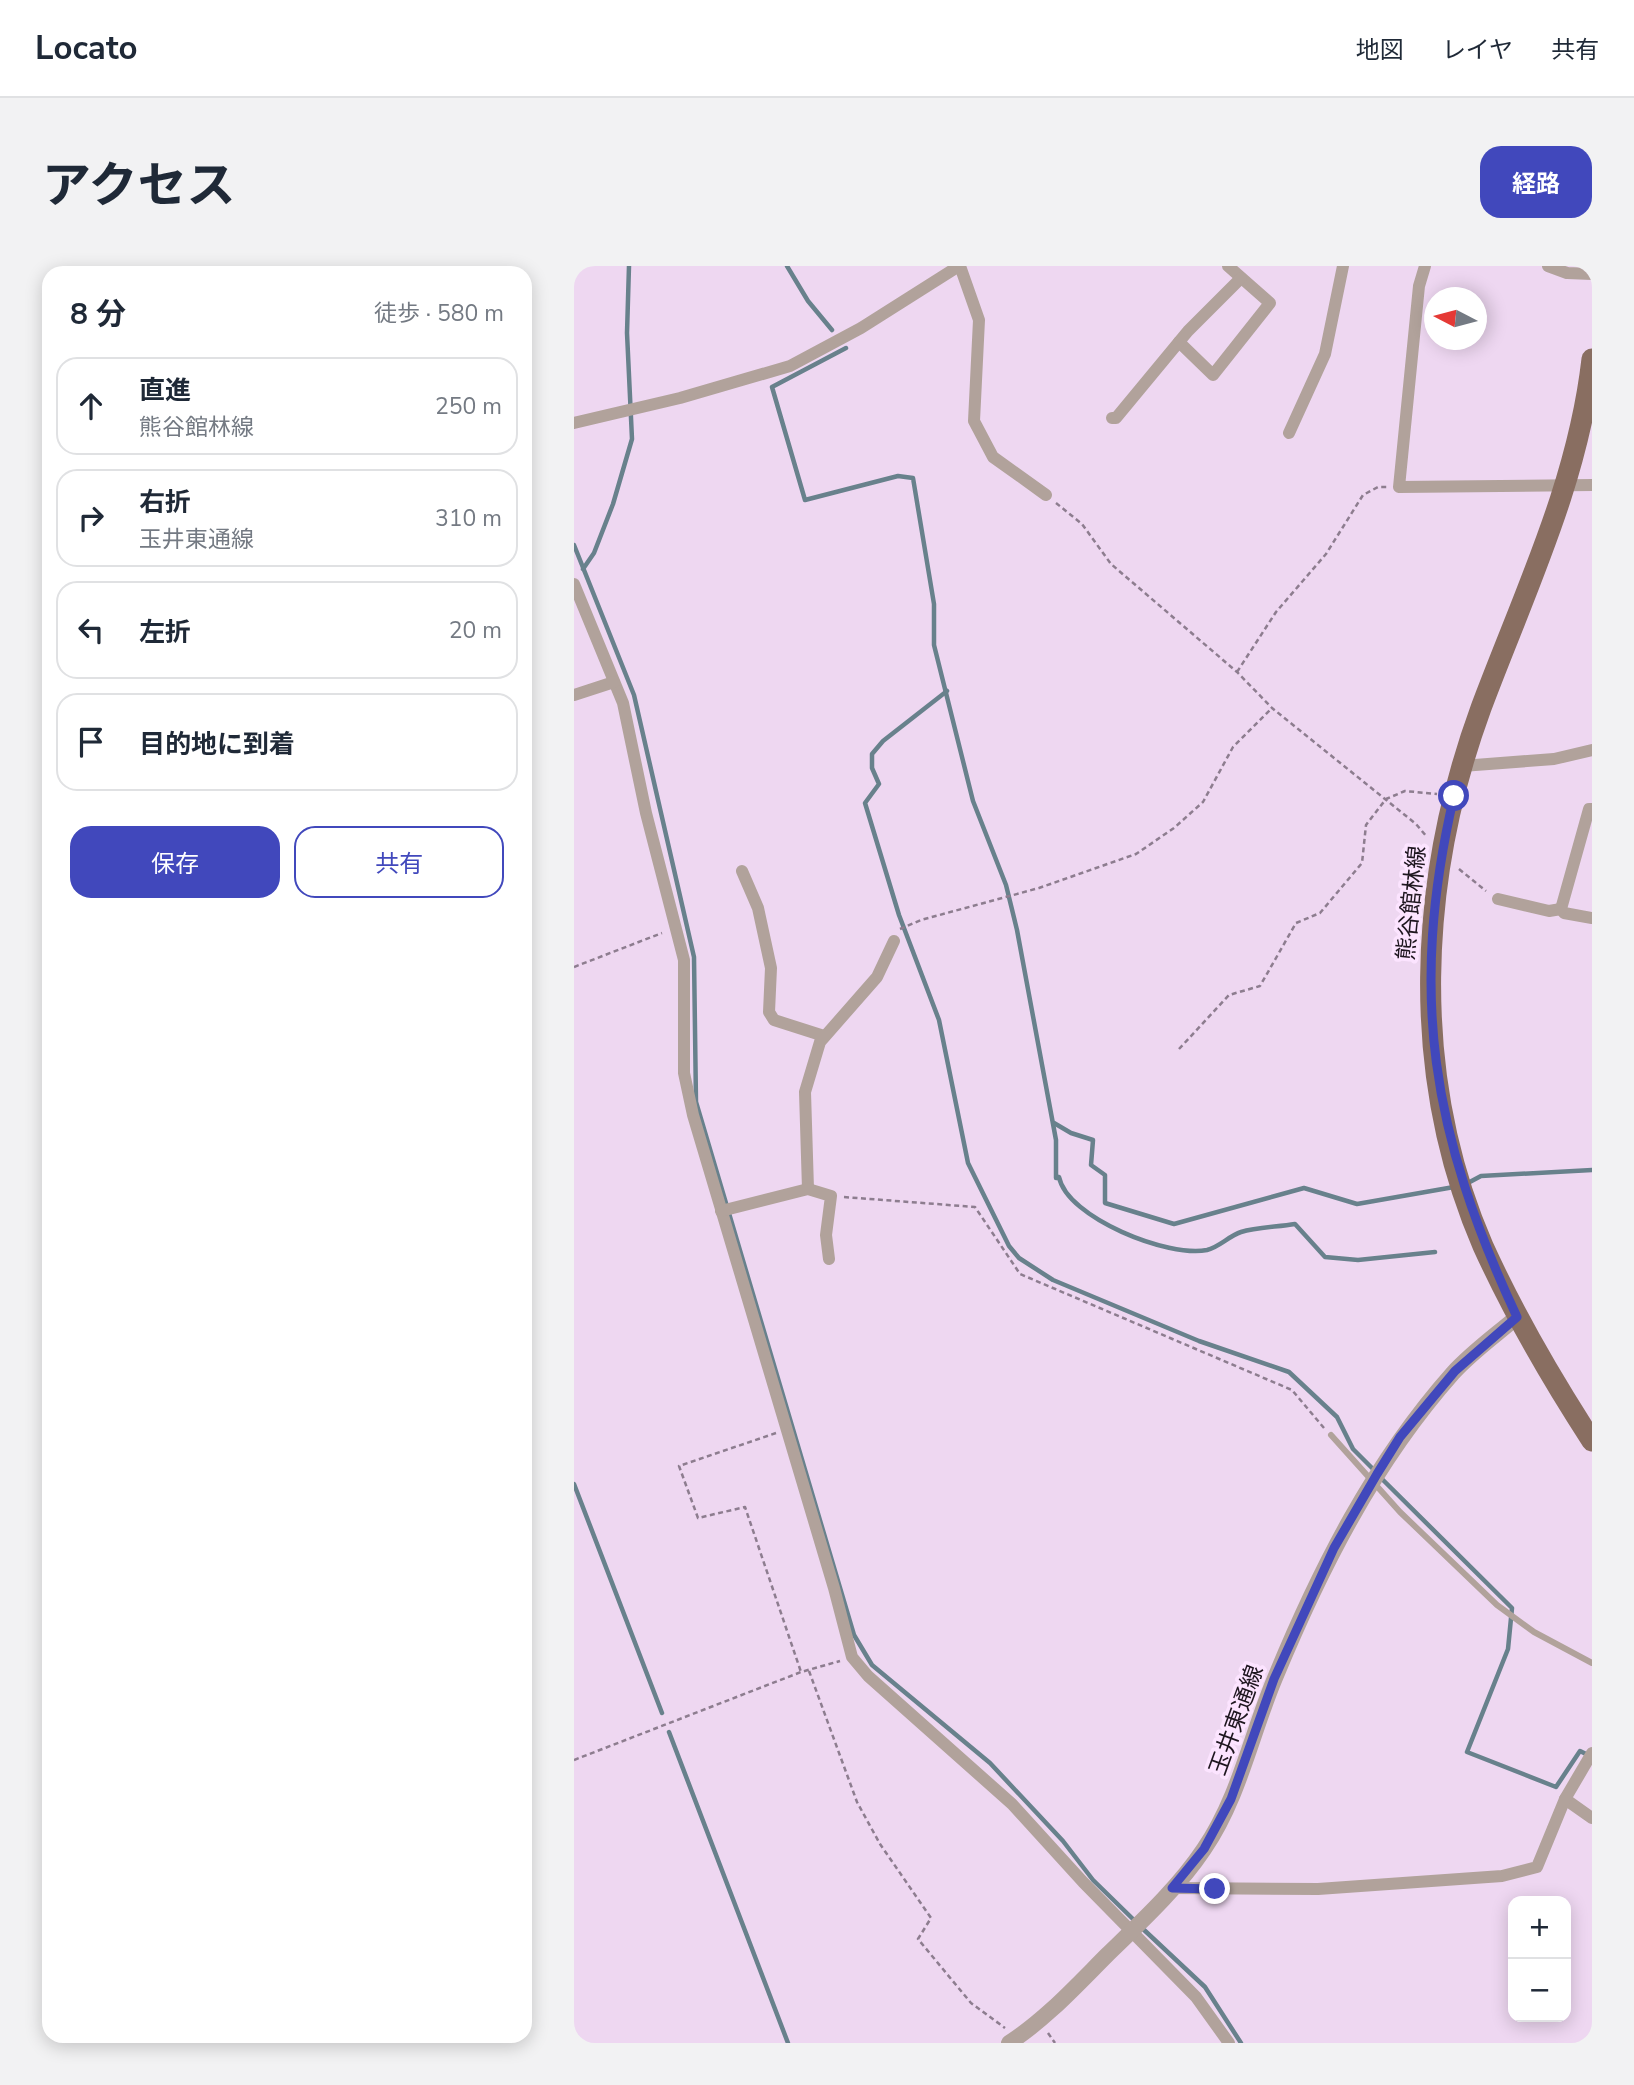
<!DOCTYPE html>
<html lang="ja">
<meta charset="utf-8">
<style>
body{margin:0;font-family:"Nunito Sans","Noto Sans JP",sans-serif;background:#f2f2f3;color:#1f2937}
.controls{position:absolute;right:21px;bottom:21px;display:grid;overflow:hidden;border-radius:14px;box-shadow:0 4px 18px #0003}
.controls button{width:63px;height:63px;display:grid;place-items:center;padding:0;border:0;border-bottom:2px solid #e0e1e3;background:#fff;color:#1f2937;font:35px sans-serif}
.compass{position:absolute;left:850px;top:21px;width:63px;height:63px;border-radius:50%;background:#fff;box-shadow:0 4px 18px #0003;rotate:276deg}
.stop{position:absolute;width:21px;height:21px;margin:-16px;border:5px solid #4148bc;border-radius:50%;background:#fff}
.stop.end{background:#4148bc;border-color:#fff;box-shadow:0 2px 7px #0008}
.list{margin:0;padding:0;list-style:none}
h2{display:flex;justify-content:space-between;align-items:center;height:91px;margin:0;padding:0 28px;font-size:30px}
h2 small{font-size:23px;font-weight:400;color:#747a83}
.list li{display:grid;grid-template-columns:46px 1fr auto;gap:21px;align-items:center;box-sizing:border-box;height:98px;margin:0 14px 14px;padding:0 14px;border:2px solid #e0e1e3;border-radius:21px}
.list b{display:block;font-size:26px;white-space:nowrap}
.list p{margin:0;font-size:23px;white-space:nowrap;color:#747a83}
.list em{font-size:23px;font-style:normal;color:#747a83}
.actions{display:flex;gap:14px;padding:21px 28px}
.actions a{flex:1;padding:16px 0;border:2px solid #4148bc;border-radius:21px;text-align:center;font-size:24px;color:#4148bc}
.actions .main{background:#4148bc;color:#fff}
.icon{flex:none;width:38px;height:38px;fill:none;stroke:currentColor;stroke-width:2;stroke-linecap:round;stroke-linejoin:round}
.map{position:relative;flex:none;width:1018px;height:1777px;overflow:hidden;border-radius:21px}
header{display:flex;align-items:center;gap:42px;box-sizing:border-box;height:98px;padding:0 35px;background:#fff;border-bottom:2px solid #e0e1e3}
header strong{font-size:33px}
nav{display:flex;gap:38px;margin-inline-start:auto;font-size:24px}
.intro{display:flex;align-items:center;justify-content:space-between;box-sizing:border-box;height:168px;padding:0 42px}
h1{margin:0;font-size:49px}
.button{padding:18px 32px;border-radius:21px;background:#4148bc;color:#fff;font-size:24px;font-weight:700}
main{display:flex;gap:42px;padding:0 42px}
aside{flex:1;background:#fff;border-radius:21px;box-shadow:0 4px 18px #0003}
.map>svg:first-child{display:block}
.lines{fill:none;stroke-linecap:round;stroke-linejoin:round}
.stream{stroke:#68818c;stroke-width:4.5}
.path{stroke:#8d7d8f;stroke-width:2.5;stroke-dasharray:5 3.5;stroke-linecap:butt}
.service{stroke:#b1a29b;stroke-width:6}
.minor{stroke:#b1a29b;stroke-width:12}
.tertiary{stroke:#b1a29b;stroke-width:16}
.primary{stroke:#896e61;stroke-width:21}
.route{stroke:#4148bc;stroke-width:9}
.labels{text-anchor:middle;stroke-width:7;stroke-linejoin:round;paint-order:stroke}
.street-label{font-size:23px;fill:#1e161f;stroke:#fce4ff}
</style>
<header>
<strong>Locato</strong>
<nav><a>地図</a><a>レイヤ</a><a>共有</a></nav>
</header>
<div class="intro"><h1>アクセス</h1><a class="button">経路</a></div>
<main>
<aside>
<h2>8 分<small>徒歩 · 580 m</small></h2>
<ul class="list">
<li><svg class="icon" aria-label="ahead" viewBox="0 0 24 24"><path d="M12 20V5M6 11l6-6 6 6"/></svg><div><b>直進</b><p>熊谷館林線</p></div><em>250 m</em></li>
<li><svg class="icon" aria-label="right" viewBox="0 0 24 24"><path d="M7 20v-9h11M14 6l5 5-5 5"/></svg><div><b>右折</b><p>玉井東通線</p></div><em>310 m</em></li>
<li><svg class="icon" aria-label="left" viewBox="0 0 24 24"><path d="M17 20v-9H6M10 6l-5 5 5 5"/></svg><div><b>左折</b></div><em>20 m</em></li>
<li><svg class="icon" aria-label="arrive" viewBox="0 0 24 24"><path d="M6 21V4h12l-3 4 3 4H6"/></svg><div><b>目的地に到着</b></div></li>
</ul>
<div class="actions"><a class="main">保存</a><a>共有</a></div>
</aside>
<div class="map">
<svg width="1018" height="1777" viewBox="0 0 1018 1777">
<rect width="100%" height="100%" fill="#eed7f1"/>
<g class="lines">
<g class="stream">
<polyline points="213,0 234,35 258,64"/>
<path d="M272,82l-74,39 33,113 93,-24 15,2 21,126v41l39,156 33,84 11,45 39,210v38l3,-1c8,41 110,81 148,73 12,-3 22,-14 34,-18 16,-5 37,-5 54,-8l30,33 33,3 77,-8"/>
<polyline points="0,279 60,429 120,691 122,836 280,1369 298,1399 416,1497 489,1575 519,1614 562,1656"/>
<polyline points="9,303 20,287 39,238 58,173 53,67 55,0"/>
<polyline points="373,425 309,475 298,488 298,502 305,518 291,537 325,649 365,754 394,897 435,980 445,992 479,1014 625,1075 715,1106 763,1151 779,1183 801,1205"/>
<polyline points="480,857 497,867 519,874 517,899 531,909 531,937 600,958 730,922 783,938 880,921"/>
<polyline points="892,918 907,910 1018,904"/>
<polyline points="807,1212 938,1342 934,1383 893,1486 982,1521 1006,1485 1014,1489"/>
<polyline points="0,1218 88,1447"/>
<polyline points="95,1466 214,1777"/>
<polyline points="568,1662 631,1721 667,1777"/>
</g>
<g class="path">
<polyline points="482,237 508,258 537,298 663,406 698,442 842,558 853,571"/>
<polyline points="663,406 702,346 752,288 789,229 804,221 814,221"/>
<polyline points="885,603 912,625"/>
<polyline points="326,663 347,654 465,622 562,588 600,562 629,536 659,481 698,442"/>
<polyline points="0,701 88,667"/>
<polyline points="605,783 655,729 686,720 722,657 746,647 788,597 792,559 812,533 831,525 863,528"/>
<polyline points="270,931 401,941 446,1008 718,1124 750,1162"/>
<polyline points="202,1167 105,1200 124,1252 171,1241 227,1406"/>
<polyline points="235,1405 283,1536 306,1578 357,1652 344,1673 397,1737 431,1762"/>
<polyline points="0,1494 227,1406 266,1395"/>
<polyline points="474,1767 481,1777"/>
</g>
<polyline class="service" points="757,1169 826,1246 923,1339 960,1366 1018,1397"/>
<g class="minor">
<polyline points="386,0 405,54 400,155 419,191 472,229"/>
<polyline points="851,0 845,20 825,221 1018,219"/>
<polyline points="974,0 993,7 1018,8"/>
<polyline points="605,76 639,109 696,37 654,0"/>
<polyline points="538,152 542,152 614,65 667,12"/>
<polyline points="0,157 106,132 216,100 287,62 385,0"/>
<polyline points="715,167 751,88 769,0"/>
<polyline points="0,318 49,437 72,547 110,694 110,807 119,849 260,1322 278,1391 294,1410 438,1538 509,1616 622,1731 655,1777"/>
<polyline points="0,429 40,416"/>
<polyline points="888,500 980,493 1018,484"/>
<polyline points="1018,543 1015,543 987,643 990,647 1018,652"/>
<polyline points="168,605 184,642 197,702 195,746 200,754 250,770"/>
<polyline points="924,633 975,645 987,643"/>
<polyline points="234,923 231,826 246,776 303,711 320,675"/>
<polyline points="147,945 234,923 257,930 252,969 255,993"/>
<polyline points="991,1533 1018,1552"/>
<polyline points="598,1622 744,1623 928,1610 963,1601 991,1533 1018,1487"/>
</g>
<path class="tertiary" d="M435,1777c37,-24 67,-57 98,-88 34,-33 71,-67 97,-106 35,-51 47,-114 71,-171 45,-109 99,-216 178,-305 19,-21 43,-38 64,-56"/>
<path class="primary" d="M1018,93c-14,124 -68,234 -111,349 -63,172 -72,367 2,538 31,68 68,132 109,195"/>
</g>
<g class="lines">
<path class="route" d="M641,1623l-43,-1 32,-39 27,-50 43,-120 60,-131 43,-74 23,-37 55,-66 62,-54c-85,-182 -109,-323 -63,-521"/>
</g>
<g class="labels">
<g class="street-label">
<text transform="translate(837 637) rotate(-84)" y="8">熊谷館林線</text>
<text transform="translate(662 1454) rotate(-70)" y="8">玉井東通線</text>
</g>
</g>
</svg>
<div class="controls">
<button>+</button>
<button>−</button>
</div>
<svg class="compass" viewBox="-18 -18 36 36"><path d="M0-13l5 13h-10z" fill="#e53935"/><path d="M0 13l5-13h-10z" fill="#747a83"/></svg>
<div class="stop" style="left:880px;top:530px"></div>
<div class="stop end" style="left:641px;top:1623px"></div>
</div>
</main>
